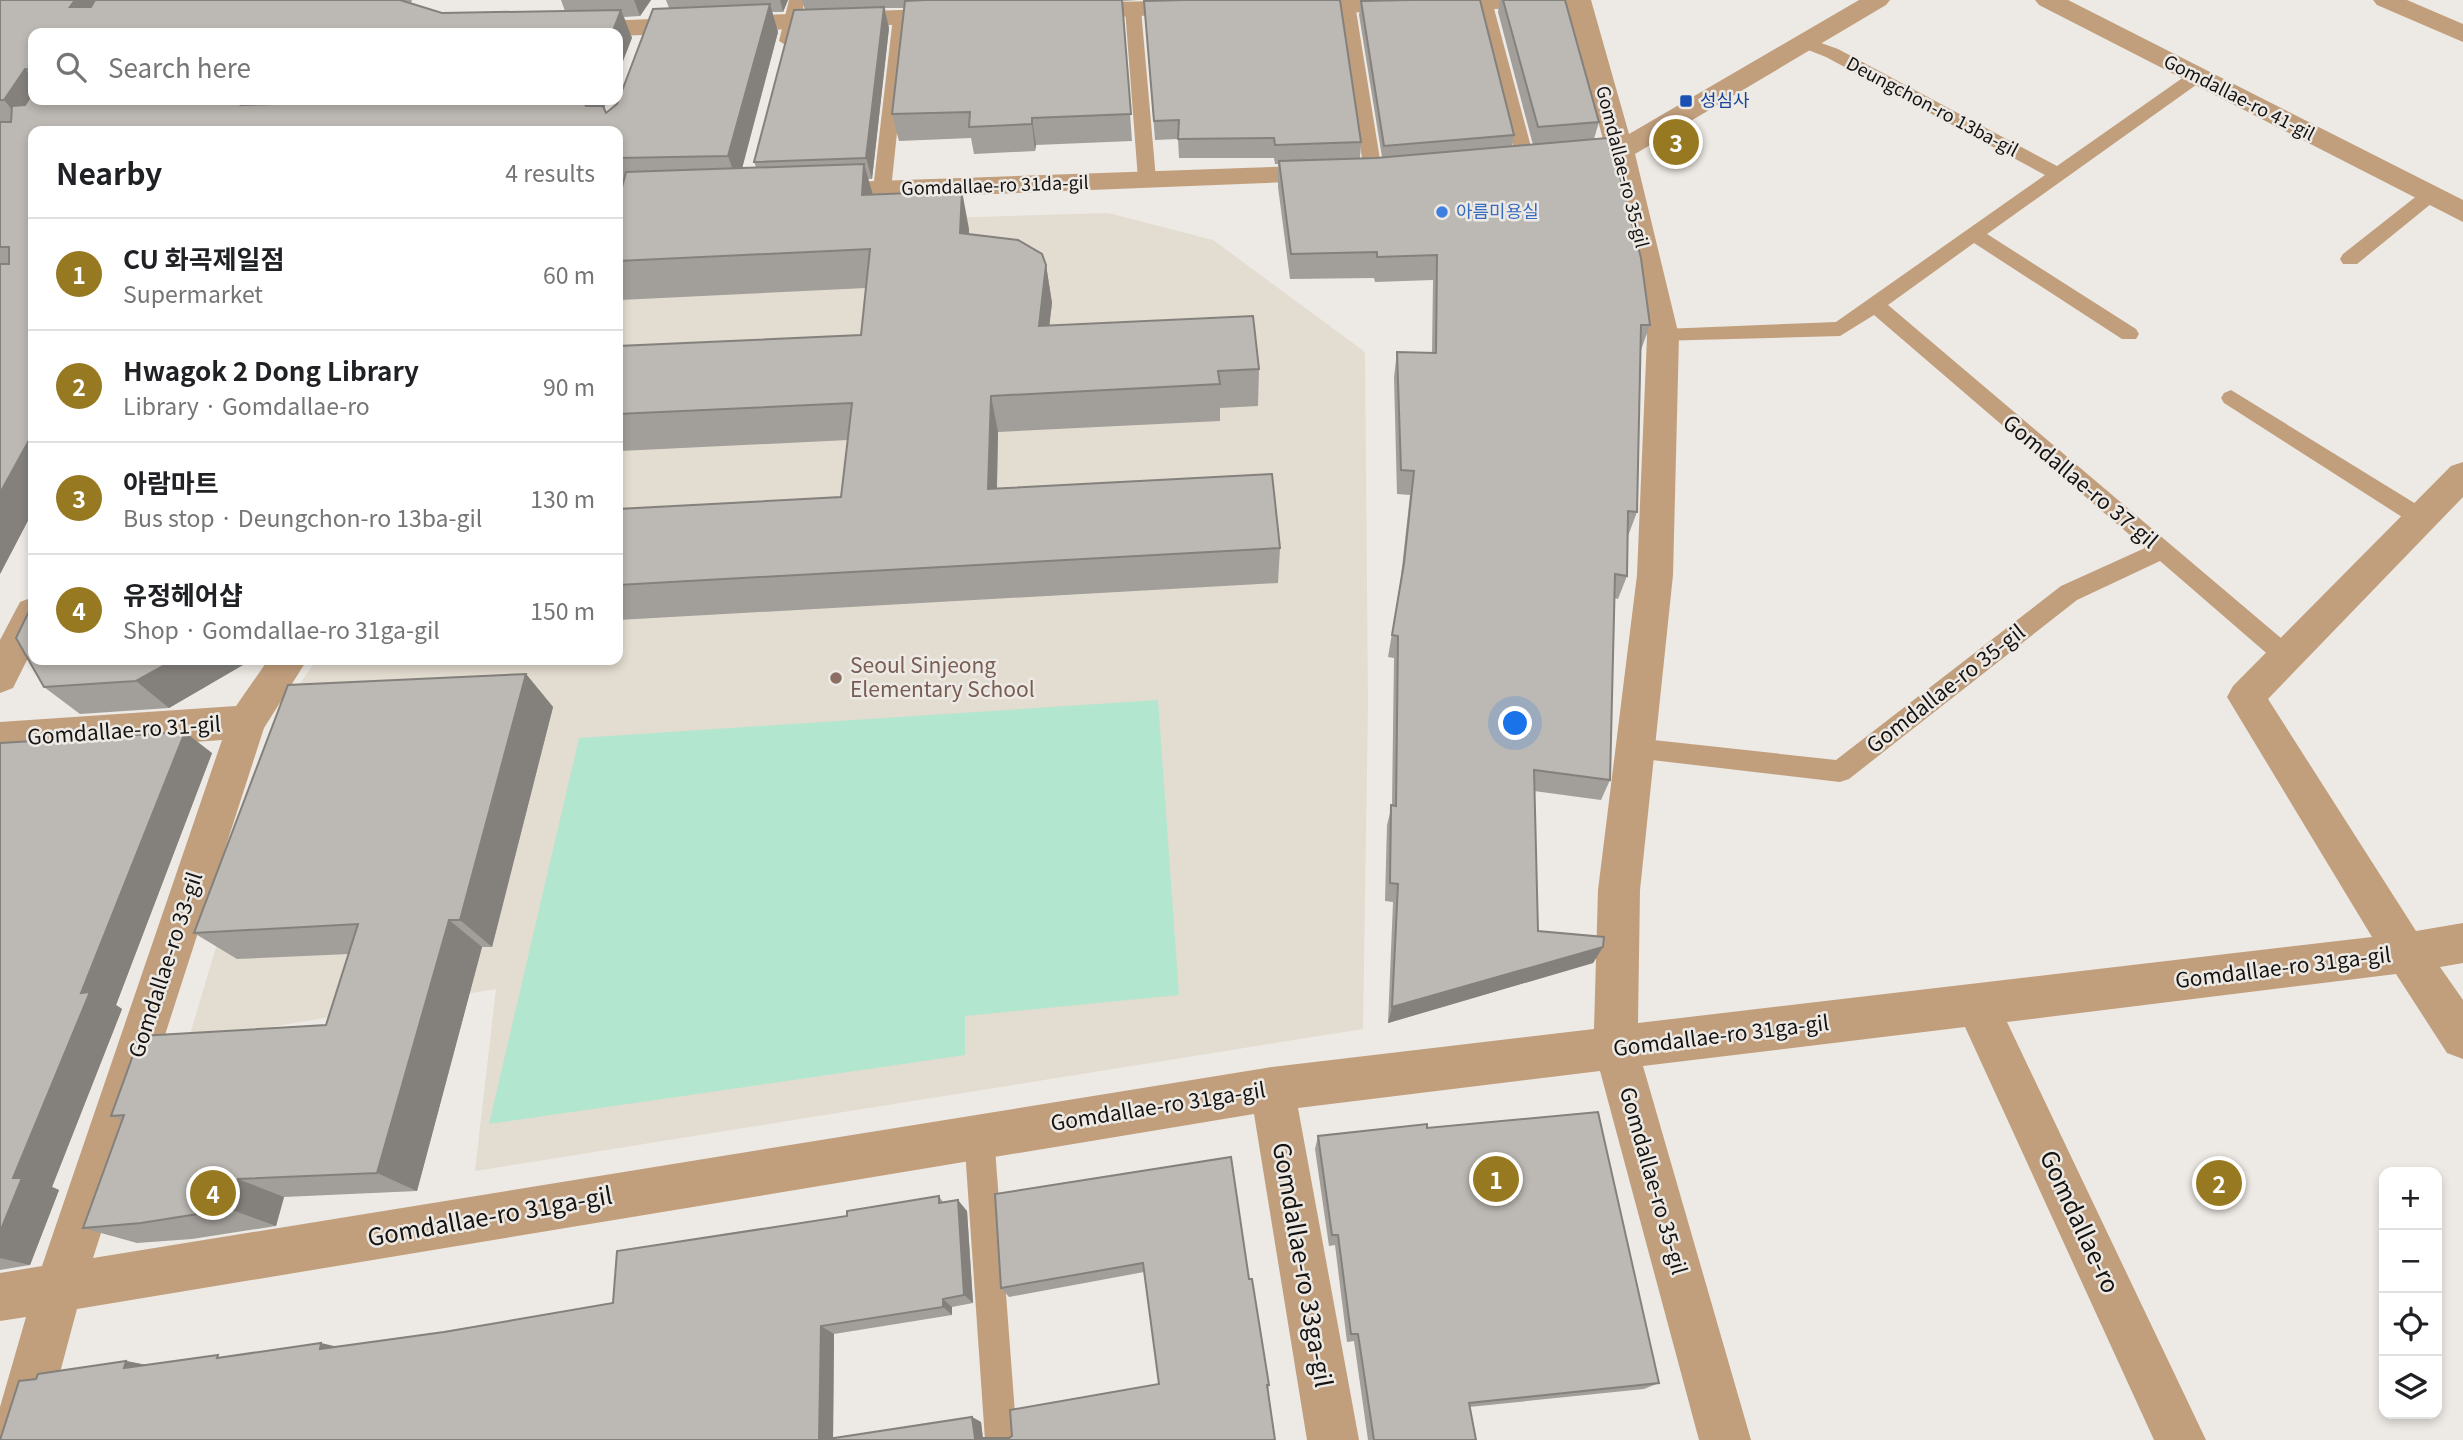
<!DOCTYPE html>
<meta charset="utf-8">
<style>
body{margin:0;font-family:Georgia,"Noto Sans KR",serif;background:#f6f6f6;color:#202124}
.controls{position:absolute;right:21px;bottom:21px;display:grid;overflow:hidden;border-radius:14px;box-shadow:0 4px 10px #0003}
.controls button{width:63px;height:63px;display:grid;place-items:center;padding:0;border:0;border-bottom:2px solid #e0e0e0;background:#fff;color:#202124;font:35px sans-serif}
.you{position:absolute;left:1516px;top:724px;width:24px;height:24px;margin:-18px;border:5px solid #fff;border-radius:50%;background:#1a73e8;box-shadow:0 0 0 10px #1a73e833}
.badge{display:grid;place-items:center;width:46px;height:46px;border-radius:50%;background:#977921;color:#fff;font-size:23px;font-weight:700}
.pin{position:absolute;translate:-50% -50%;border:4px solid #fff;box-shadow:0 2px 7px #0006}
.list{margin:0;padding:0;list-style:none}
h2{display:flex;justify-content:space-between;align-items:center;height:91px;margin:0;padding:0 28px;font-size:30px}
h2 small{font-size:23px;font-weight:400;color:#757577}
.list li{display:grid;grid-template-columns:46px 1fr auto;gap:21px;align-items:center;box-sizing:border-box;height:112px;padding:0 28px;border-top:2px solid #e0e0e0}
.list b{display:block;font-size:26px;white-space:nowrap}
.list p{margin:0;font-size:23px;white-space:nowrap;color:#757577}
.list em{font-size:23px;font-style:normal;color:#757577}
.icon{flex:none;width:38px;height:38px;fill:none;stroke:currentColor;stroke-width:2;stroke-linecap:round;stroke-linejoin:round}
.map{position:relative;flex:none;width:2463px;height:1440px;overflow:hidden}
.search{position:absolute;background:#fff;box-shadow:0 4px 10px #0003;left:28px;top:28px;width:595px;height:77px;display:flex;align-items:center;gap:18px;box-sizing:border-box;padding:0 24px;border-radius:14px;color:#757577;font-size:26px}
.panel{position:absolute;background:#fff;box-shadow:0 4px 10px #0003;left:28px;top:126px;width:595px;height:539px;border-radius:14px}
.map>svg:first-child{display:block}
.built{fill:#e3dcd0}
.green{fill:#b3e6ce}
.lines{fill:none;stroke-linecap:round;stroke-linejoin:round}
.lane{fill:#c19f7d;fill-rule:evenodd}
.street{fill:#c19f7d;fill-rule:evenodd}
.wall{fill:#a29e9a}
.shaded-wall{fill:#84817d}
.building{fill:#bcb8b3;stroke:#84817d;stroke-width:2}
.transit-dot{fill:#1a4fb4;stroke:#ede9e4;stroke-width:2.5}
.shop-dot{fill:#3f7fe0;stroke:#ede9e4;stroke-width:2.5}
.education-dot{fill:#8d6e63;stroke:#ede9e4;stroke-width:2.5}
.labels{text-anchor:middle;stroke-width:5;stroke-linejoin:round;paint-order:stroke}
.far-street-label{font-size:18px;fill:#151312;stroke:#ede9e4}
.far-transit-label{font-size:18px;fill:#164399;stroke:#ede9e4;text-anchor:start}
.far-shop-label{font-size:18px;fill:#366cbe;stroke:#ede9e4;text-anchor:start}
.street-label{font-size:21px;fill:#151312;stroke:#ede9e4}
.education-label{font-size:21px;fill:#785e54;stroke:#ede9e4;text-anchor:start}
.near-street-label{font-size:24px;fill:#151312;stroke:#ede9e4}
</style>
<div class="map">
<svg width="2463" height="1440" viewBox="0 0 2463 1440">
<rect width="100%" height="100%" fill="#ede9e4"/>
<polygon class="built" points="1108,213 1213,240 1365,352 1368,704 1363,1029 475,1171 496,989 188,1041 291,697 316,660 618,660 618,228"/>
<polygon class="green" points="1158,700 1179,995 965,1016 965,1055 489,1124 579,738"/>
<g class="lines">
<g class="lane">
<polygon points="789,0 805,0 795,41 787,46 779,41"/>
<polygon points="1343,0 1353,1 1355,4 1382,172 1373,178 1364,172 1339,4"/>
<polygon points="1477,0 1492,1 1534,158 1531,162 1525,164 1516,158"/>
<polygon points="1133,4 1141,9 1156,179 1147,185 1138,179 1125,9"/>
<polygon points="901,12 909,17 891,190 882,196 873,190 893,17"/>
<polygon points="1804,37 1838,49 2057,166 2191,72 2203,72 2206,76 2203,80 1987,234 2136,329 2139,334 2136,339 2122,339 1974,243 1888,305 2295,650 2299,657 2295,664 2287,667 2279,664 2160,561 2077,600 1849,779 1840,782 1626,757 1623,749 1626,741 1635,738 1836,760 2061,586 2145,548 1874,315 1840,336 1656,341 1653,336 1663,329 1836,322 2045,175 1826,57 1798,46 1796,42"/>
<polygon points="2430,189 2437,191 2439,195 2437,199 2357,264 2343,264 2340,259 2343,254 2423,191"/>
<polygon points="2231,390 2429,512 2432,518 2429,524 2421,527 2413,524 2224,403 2221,398 2224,393"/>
<polygon points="979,1120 989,1125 994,1135 1017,1440 985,1440 964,1135 969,1125"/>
</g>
<g class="street">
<polygon points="1196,0 1205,3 1209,8 1205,13 1071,19 1062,16 1058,11 1062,6 1071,3"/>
<polygon points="1548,0 1544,5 1535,8 1288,14 1279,11 1275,6 1281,0"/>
<polygon points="1565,0 1591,0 1629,134 1859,0 1890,0 1886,5 1635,154 1679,336 1673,575 1640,890 1638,1023 2372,937 2227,697 2233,686 2451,466 2463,462 2463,497 2268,699 2416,931 2463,923 2463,963 2440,967 2463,1000 2463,1059 2447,1053 2396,974 2007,1022 2206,1440 2154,1440 1965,1027 1643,1066 1751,1440 1699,1440 1600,1071 1298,1108 1359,1440 1307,1440 1254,1114 77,1309 42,1440 0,1440 0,1407 26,1317 0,1321 0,1273 42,1266 222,740 0,756 0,722 236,706 268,660 307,660 264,728 93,1258 1272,1067 1594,1029 1598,890 1637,575 1647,336 1608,161 1585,159 1581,153 1585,147 1604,143"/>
<polygon points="2035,0 2068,0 2463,200 2463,222 2039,5"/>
<polygon points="2373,0 2407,0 2463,24 2463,42 2377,5"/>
<polygon points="954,8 963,10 967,16 963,22 618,36 618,33 475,33 479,27 488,25"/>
<polygon points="1329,165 1339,168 1343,174 1339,180 819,201 809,199 804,192 809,185 819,183"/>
<polygon points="33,597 33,648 13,688 0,693 0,640 20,602"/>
</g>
</g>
<g class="wall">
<polygon points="0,0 412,0 411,3 442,13 565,11 561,0 651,0 640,16 624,17 632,38 33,33 33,100 273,104 276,100 607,100 604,108 606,112 617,104 669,8 666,0 788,0 783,12 772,12 778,32 742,168 756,167 754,162 805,10 802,0 1138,0 1122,1 1132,141 1036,145 1035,151 974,154 971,138 899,141 892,114 904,8 885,8 889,28 872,179 868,179 873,195 969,229 969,235 1046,265 1052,303 1049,326 1259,369 1258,406 1220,408 1220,421 998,432 997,489 1280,548 1278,583 618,620 618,509 841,497 848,440 620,451 618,447 618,346 861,335 866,288 620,300 618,294 618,261 622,186 618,186 618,131 33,131 33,511 0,574"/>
<polygon points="1500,0 1565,0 1599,122 1594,139 1650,325 1641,350 1637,512 1628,536 1627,576 1618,599 1614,598 1610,780 1601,800 1534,791 1538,931 1603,947 1593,963 1388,1023 1393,902 1385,901 1387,825 1392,805 1394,658 1388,657 1400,586 1410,495 1397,494 1394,377 1397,352 1432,353 1433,280 1375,282 1374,278 1290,279 1278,187 1278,164 1275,164 1274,158 1179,158 1178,139 1155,140 1144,1 1361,142 1360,158 1382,157 1359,15 1361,1 1514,135 1512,146 1533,145 1498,12"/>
<polygon points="33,660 249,660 248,662 169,708 80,714 44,687"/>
<polygon points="526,674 553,707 492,947 482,947 417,1191 284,1197 276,1226 192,1239 137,1243 83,1228 122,1120 111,1116 326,1025 349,954 237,959 194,933"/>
<polygon points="0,743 212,753 116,1005 122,1009 52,1187 59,1190 30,1265 0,1270"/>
<polygon points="1427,1128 1659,1383 1644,1389 1469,1407 1476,1440 1368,1440 1354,1341 1347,1342 1335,1245 1329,1246 1315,1149 1318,1136"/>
<polygon points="995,1194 1249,1279 1269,1385 1268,1391 1275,1440 0,1440 36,1379 126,1361 146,1365 335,1347 444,1332 613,1303 847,1216 939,1196 943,1202 967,1211 973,1303 952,1307 952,1315 834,1334 833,1438 972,1417 981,1422 983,1438 1009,1438 1159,1384 1144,1272 1009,1297 1001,1288"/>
</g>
<g class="shaded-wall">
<polygon points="75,0 112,0 92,33 70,7"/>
<polygon points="634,0 651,0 640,16"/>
<polygon points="780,0 788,0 783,12"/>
<polygon points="770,4 778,32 738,184 728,156"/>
<polygon points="884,7 889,28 872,179 866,158"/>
<polygon points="621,10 632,38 618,74 618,33 612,33"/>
<polygon points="25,69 33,79 33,100 27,128 4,100"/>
<polygon points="244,100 275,100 261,131 241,105"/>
<polygon points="584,100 607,100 596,130 583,102"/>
<polygon points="1032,118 1036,145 1035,151 1032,124"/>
<polygon points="864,164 875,202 862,195"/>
<polygon points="962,191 969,229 967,272 960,233"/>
<polygon points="1046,265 1052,303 1045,363 1039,326"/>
<polygon points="991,396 998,432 996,525 988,489"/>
<polygon points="33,433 33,511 0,574 0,493"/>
<polygon points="174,660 249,660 248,662 169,708 136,681"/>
<polygon points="526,674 553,707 492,947 460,920"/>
<polygon points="185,732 212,753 116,1005 122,1009 52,1187 59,1190 30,1265 0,1258 0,1232 13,1178 81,993"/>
<polygon points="449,920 482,947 417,1191 377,1173"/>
<polygon points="1603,947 1593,963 1388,1023 1392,1007"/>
<polygon points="238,1179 284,1197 276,1226 229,1209"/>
<polygon points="958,1200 967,1211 973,1303 964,1295"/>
<polygon points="943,1299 952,1307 952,1315 943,1307"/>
<polygon points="821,1326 834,1334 833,1440 819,1440"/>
<polygon points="321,1343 351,1350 320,1349"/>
<polygon points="126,1361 162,1368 124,1368"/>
<polygon points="972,1417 981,1422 983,1440 975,1438"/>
</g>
<g class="building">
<polygon points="0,0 75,0 70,7 91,7 95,0 400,0 442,13 621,10 612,33 33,33 33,70 25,69 4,100 0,100"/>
<polygon points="926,0 1122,0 1131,114 1032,118 1032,124 969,127 970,112 892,114 905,1"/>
<polygon points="1185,0 1340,0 1361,142 1275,145 1274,138 1178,139 1179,120 1154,121 1144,1"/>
<polygon points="1411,0 1480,0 1514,135 1384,146 1361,1"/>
<polygon points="1503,0 1565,0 1599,122 1538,127"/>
<polygon points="770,4 728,156 618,158 618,131 33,131 33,433 0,493 0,264 9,264 9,247 0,247 0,122 11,122 12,106 25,105 33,92 33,100 244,100 241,105 274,104 276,100 584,100 583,102 586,106 603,106 606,113 617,104 653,9"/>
<polygon points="884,7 866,158 754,162 794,10"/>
<polygon points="1607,138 1610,149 1613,149 1641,258 1650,325 1641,325 1637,512 1628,511 1627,576 1615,574 1610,780 1534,770 1538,931 1604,937 1603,947 1392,1007 1398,884 1390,883 1391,805 1396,806 1398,636 1392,635 1404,563 1414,471 1401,470 1397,352 1436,353 1437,255 1377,257 1377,252 1291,254 1279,161 1376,158"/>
<polygon points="864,164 862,195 962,191 960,233 1018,240 1042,254 1046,265 1039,326 1253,316 1259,369 1218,371 1220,384 991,396 988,489 1272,474 1280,548 618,585 618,509 841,497 852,403 618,414 618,346 861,335 870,249 618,261 618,203 626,172"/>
<polygon points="33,603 33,660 174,660 136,681 44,687 16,638"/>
<polygon points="526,674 460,920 449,920 377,1173 238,1179 229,1209 141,1223 83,1228 124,1115 111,1116 140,1036 326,1025 358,924 194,933 288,685"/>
<polygon points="185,732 81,993 90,992 13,1178 22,1178 0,1232 0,743"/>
<polygon points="1598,1112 1659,1383 1469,1403 1476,1440 1374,1440 1358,1334 1351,1334 1338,1235 1332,1235 1318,1136 1427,1124 1427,1128"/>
<polygon points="1231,1157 1249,1279 1252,1279 1269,1385 1267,1385 1275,1440 821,1440 972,1417 975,1438 1009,1438 1012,1436 1010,1410 1159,1384 1143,1263 1001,1288 995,1194"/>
<polygon points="939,1196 939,1203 958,1200 964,1295 943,1299 943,1307 821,1326 819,1440 0,1440 19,1381 36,1379 38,1374 126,1361 124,1368 218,1355 217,1358 321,1343 320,1349 444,1332 613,1303 617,1251 847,1216 847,1211"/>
</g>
<rect class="transit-dot" x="1679" y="94" width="14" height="14" rx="3.5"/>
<circle class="shop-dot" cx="1442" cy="212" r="7"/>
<circle class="education-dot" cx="836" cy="678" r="7"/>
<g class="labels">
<g class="far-street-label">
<text transform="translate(2239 98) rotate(27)" y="6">Gomdallae-ro 41-gil</text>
<text transform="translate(1932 107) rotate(28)" y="6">Deungchon-ro 13ba-gil</text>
<text transform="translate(1622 167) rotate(76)" y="6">Gomdallae-ro 35-gil</text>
<text transform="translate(995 186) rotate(-2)" y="6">Gomdallae-ro 31da-gil</text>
</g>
<g class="far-transit-label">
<text x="1700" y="107">성심사</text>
</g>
<g class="far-shop-label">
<text x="1456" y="218">아름미용실</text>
</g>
<g class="street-label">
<text transform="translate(2080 482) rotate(40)" y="7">Gomdallae-ro 37-gil</text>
<text transform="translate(1946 689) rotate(-38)" y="7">Gomdallae-ro 35-gil</text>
<text transform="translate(124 731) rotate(-4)" y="7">Gomdallae-ro 31-gil</text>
<text transform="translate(166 965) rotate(-72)" y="7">Gomdallae-ro 33-gil</text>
<text transform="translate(2283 968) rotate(-7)" y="7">Gomdallae-ro 31ga-gil</text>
<text transform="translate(1721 1036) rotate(-7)" y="7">Gomdallae-ro 31ga-gil</text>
<text transform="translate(1158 1107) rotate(-9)" y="7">Gomdallae-ro 31ga-gil</text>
<text transform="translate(1653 1181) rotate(74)" y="7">Gomdallae-ro 35-gil</text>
</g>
<g class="education-label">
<text x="850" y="673">Seoul Sinjeong<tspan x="850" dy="24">Elementary School</tspan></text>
</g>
<g class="near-street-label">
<text transform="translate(490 1217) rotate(-10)" y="8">Gomdallae-ro 31ga-gil</text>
<text transform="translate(2079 1222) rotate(65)" y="8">Gomdallae-ro</text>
<text transform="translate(1302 1265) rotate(80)" y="8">Gomdallae-ro 33ga-gil</text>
</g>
</g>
</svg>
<div class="controls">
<button>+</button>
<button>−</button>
<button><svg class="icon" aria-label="locate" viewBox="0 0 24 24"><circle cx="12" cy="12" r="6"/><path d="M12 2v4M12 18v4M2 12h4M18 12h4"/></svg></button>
<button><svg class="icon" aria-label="layers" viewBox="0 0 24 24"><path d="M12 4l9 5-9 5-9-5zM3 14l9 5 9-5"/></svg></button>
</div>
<div class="you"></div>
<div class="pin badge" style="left:1496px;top:1179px">1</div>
<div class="pin badge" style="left:2219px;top:1183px">2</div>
<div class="pin badge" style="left:1676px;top:142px">3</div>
<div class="pin badge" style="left:213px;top:1193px">4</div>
<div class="search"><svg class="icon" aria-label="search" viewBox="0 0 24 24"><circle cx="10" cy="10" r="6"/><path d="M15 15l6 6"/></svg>Search here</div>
<section class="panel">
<h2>Nearby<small>4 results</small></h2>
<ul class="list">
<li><span class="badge">1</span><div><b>CU 화곡제일점</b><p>Supermarket</p></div><em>60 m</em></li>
<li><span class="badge">2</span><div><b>Hwagok 2 Dong Library</b><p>Library · Gomdallae-ro</p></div><em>90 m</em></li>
<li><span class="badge">3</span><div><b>아람마트</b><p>Bus stop · Deungchon-ro 13ba-gil</p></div><em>130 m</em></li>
<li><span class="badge">4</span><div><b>유정헤어샵</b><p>Shop · Gomdallae-ro 31ga-gil</p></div><em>150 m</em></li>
</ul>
</section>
</div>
